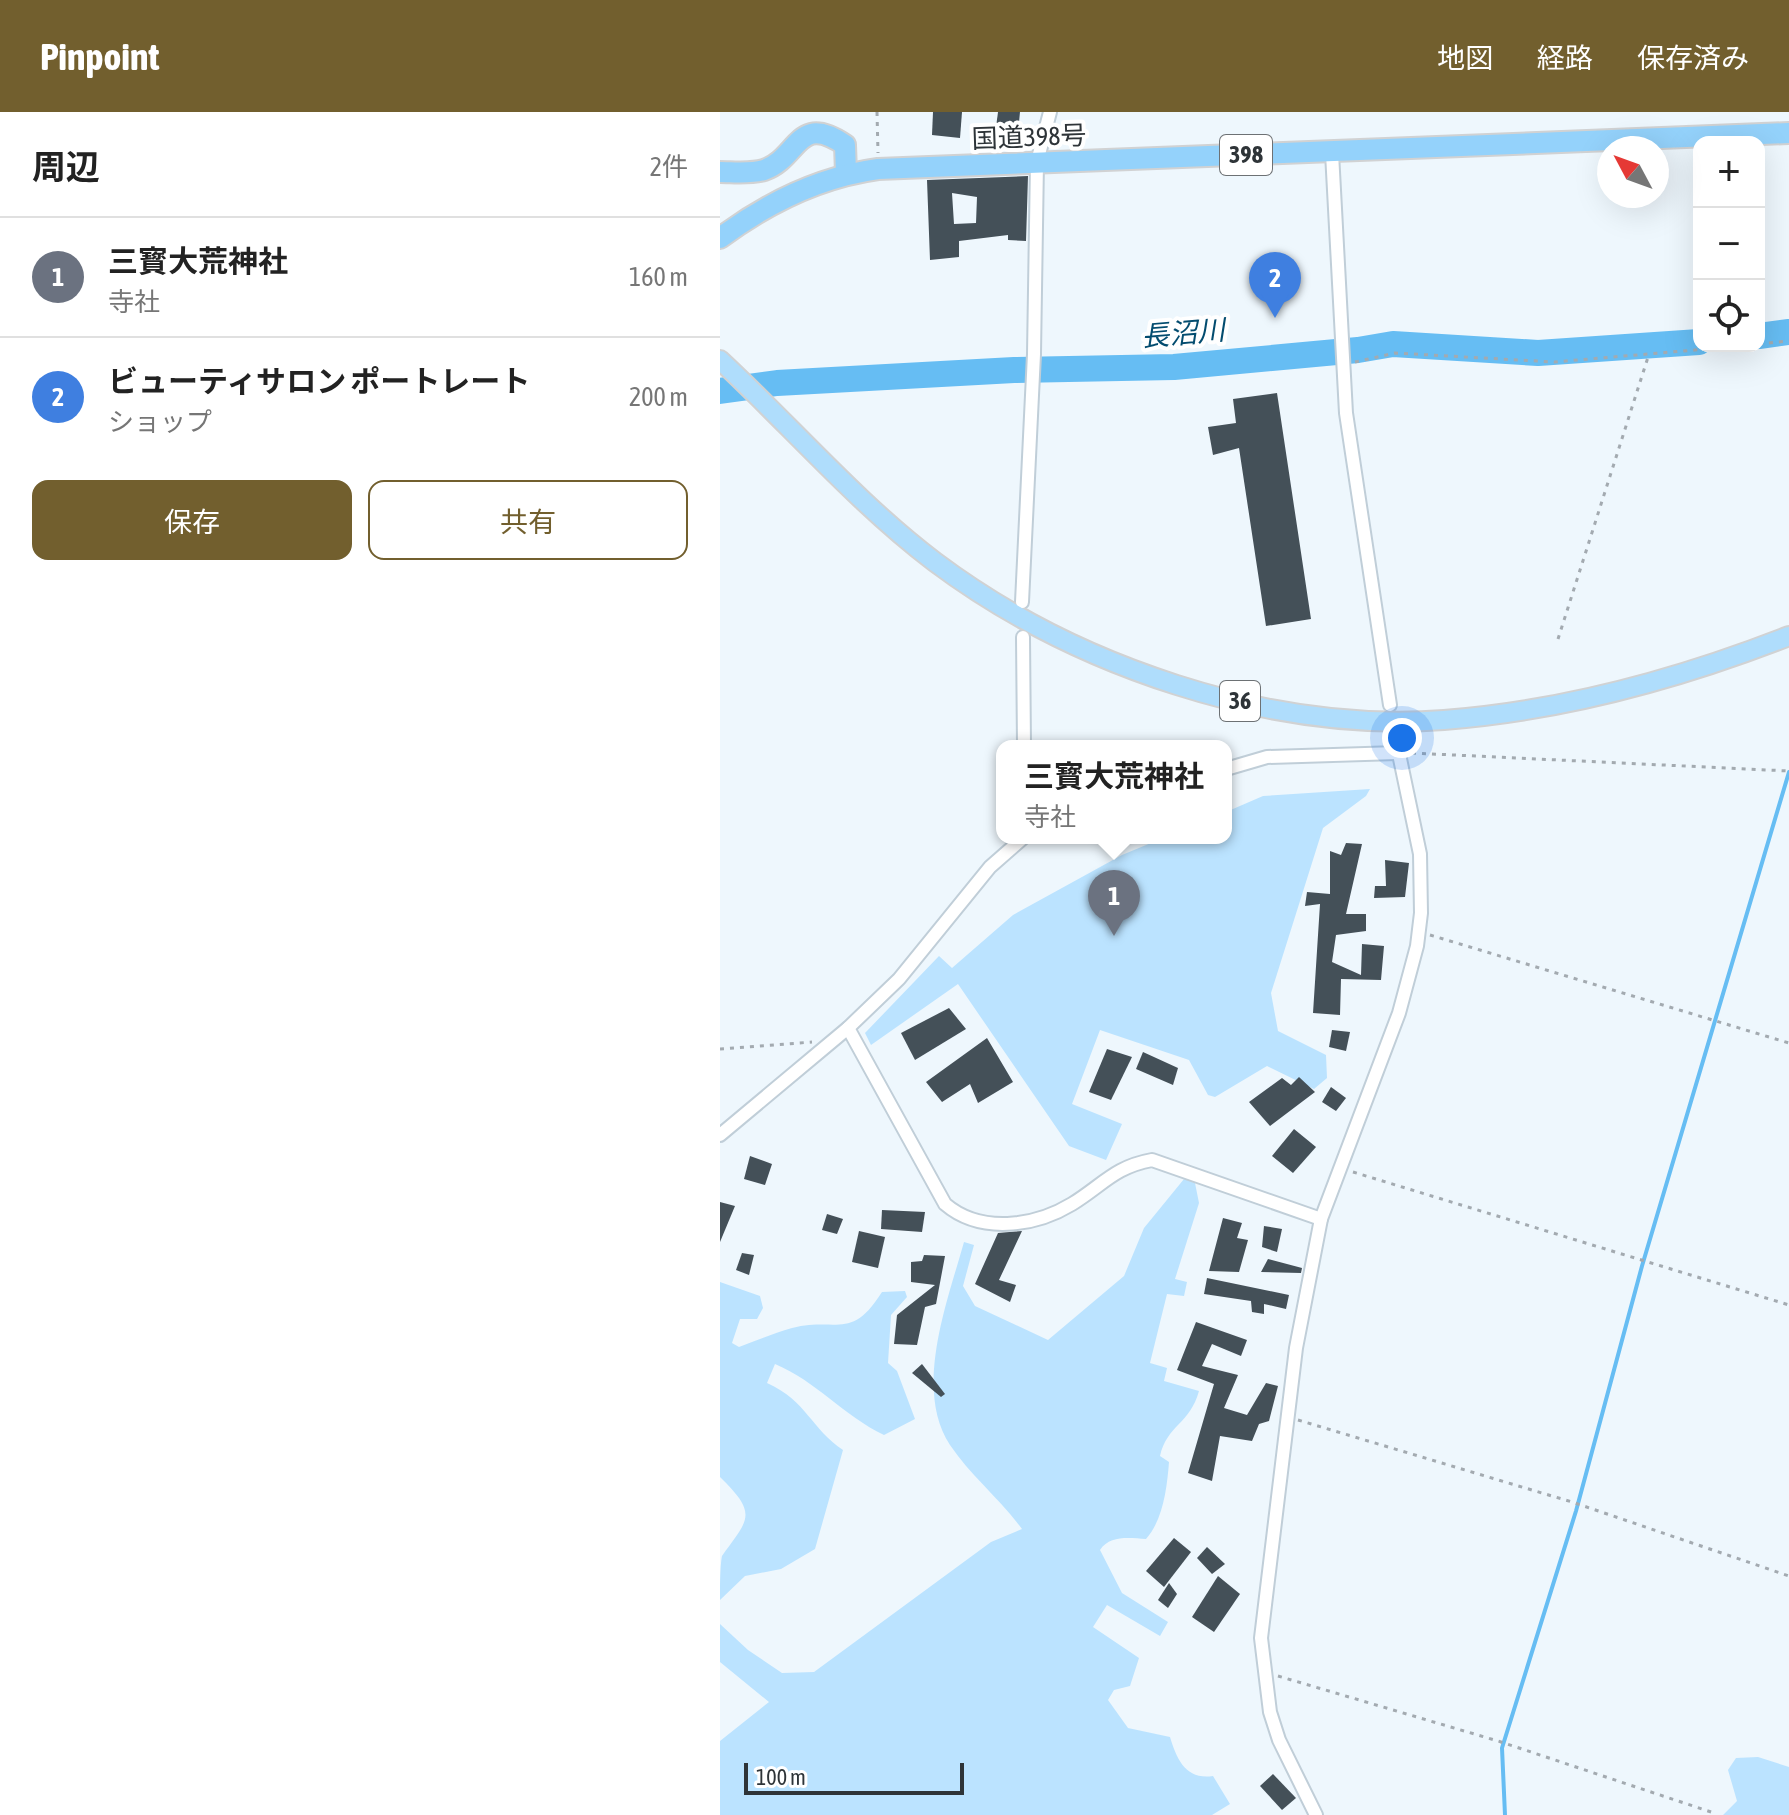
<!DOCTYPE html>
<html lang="ja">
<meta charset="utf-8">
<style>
body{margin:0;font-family:"Asap Condensed","Noto Sans JP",sans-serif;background:#f2f2f2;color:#222}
.controls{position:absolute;right:24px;top:24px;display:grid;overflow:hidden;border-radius:16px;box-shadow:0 8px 32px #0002}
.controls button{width:72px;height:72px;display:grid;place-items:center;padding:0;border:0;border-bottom:2px solid #e0e0e0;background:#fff;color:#222;font:40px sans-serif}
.compass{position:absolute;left:877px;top:24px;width:72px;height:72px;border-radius:50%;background:#fff;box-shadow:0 8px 32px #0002;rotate:311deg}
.scale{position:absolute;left:24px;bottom:20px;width:220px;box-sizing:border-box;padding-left:8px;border:4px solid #2e3438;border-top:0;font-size:22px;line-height:28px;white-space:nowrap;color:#2e3438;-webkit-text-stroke:6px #fff;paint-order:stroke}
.you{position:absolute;left:682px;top:626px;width:28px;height:28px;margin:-20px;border:6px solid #fff;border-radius:50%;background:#1a73e8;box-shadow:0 0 0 12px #1a73e833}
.badge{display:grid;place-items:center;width:52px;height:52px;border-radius:50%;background:#725f2e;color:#fff;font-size:26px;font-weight:700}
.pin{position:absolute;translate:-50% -66px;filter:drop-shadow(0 2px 4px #0008)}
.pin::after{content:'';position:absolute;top:42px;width:28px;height:24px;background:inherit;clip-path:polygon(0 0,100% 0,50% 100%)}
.popup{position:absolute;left:276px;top:628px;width:236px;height:104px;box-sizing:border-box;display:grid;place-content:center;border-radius:16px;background:#fff;filter:drop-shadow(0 2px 6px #0005);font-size:26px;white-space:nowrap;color:#767676}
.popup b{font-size:30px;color:#222}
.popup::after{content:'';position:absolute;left:50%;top:100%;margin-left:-16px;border:16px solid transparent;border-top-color:#fff}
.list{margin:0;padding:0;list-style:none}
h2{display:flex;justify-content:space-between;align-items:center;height:104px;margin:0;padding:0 32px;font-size:34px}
h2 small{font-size:26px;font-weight:400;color:#767676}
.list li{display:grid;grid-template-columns:52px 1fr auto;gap:24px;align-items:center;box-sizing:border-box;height:120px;padding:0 32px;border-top:2px solid #e0e0e0}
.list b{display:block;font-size:30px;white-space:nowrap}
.list p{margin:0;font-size:26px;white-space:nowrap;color:#767676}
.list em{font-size:26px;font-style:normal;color:#767676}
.actions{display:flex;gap:16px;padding:24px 32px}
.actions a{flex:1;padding:18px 0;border:2px solid #725f2e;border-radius:16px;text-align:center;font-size:28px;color:#725f2e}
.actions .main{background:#725f2e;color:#fff}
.icon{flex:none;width:44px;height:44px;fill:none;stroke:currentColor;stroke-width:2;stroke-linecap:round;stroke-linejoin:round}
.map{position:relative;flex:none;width:1069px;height:1703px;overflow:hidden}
header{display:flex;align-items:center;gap:48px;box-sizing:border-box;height:112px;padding:0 40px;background:#725f2e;color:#fff}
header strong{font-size:38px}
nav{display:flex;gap:44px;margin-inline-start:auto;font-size:28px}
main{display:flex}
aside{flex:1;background:#fff}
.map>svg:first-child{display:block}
.green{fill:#bbe3ff}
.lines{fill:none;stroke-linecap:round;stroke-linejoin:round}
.stream{stroke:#66bdf3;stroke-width:4}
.river{stroke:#66bdf3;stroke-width:26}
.building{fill:#445058;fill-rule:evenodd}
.minor-casing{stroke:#c0ced8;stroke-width:16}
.primary-casing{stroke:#d1d2d3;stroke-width:22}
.trunk-casing{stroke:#d1d2d3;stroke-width:24}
.path{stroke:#a3aab0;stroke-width:3;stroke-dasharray:4 6;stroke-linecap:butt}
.minor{stroke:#fff;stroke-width:12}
.primary{stroke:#afddfc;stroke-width:18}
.trunk{stroke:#94d2fb;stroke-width:20}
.labels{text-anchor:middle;stroke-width:8;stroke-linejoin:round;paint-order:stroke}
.shield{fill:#fff;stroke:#6d7174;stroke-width:2}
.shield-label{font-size:24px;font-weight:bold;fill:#2e3438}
.street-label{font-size:26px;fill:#2e3438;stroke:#fff}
.water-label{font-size:28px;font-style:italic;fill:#034c6f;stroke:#fff}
</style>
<header>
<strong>Pinpoint</strong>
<nav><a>地図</a><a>経路</a><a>保存済み</a></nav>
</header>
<main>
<aside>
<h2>周辺<small>2件</small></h2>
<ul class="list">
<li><span class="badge" style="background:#6b7280">1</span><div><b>三寳大荒神社</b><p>寺社</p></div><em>160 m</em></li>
<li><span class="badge" style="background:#3f7fe0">2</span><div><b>ビューティサロン ポートレート</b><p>ショップ</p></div><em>200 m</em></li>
</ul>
<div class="actions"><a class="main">保存</a><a>共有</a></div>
</aside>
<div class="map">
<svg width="1069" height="1703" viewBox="0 0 1069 1703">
<rect width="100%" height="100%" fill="#eef7fd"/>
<g class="green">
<polygon points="650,677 646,684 603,716 551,881 558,919 606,943 607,966 594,977 547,954 495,985 488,983 469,948 380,918 352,992 402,1012 386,1048 349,1034 238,872 151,933 145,921 219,844 232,856 293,803 402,743 443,726 506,726 506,700 543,684"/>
<path d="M464,1067l11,4 4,20 -24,76 12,3 -3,14 -17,-2 -17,69 17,5 -3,13 35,10c-9,33 -32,34 -39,65l9,6c-2,26 -6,58 -23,77 -17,-1 -36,-4 -46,11l22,43 46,29 -8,14 -53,-31 -14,22 46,31 -9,28 -16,4 -6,10 20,28 42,9c7,23 16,43 43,39l17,28 -18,11h-492v-74l49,-39 -49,-40v-38l28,26 34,23 32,-1 177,-130 31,-13c-21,-29 -52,-54 -72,-84 -37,-56 -2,-145 14,-203l10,3 -11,41 12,20 73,34 76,-64 20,-48z"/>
<path d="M0,1170l40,14 3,12 -6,11h-17l-8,24 7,4c17,-6 35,-14 53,-19 46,-11 59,13 90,-36l23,-1 2,6 -16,18 -3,48 9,8 18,48 -31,16c-40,-19 -68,-54 -109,-71l-8,19c40,18 44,46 76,67l-28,99 -34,20 -36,7 -25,24c0,-11 0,-35 2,-44 26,-37 37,-41 -2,-79z"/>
<polygon points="1038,1645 1069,1655 1069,1703 1003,1703 1017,1689 1008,1658 1016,1646"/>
</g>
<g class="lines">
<polyline class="stream" points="785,1703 782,1636 856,1399 922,1154 1069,660"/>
<g class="river">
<polyline points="1039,224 1069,220"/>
<polyline points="0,279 57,271 294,258 454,255 638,238 673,232 818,241 979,230"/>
</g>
</g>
<g class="building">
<polygon points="213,0 242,0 240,26 212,23"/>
<polygon points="278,0 300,0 298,21 275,23"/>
<path d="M308,64l-2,65 -18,-1v-5l-49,6v16l-29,3 -3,-80zM232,81l25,4 -1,26 -22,1z"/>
<polygon points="557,281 591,507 546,514 519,336 493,343 488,315 516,311 513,287"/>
<polygon points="626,731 642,732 626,802 646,802 646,819 616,823 612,850 641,863 642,832 664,834 661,868 621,867 620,903 593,901 600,792 585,794 587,780 610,782 610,739 621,743"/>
<polygon points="665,748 689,751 685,785 654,786 655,774 666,774"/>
<polygon points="229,896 246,917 195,948 181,921"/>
<polygon points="612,918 630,920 626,939 609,935"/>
<polygon points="267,926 293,970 258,991 250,972 222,990 206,970"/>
<polygon points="387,937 412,945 391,988 369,980"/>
<polygon points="423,940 458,956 453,973 416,957"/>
<polygon points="579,965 595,980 550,1014 529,990 562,966 571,973"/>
<polygon points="611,975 626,986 616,999 602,990"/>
<polygon points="574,1017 596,1035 573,1061 552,1044"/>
<polygon points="30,1044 52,1052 45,1073 24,1067"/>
<polygon points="0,1090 15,1094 0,1130"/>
<polygon points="162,1098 205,1100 202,1120 161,1117"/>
<polygon points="107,1102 123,1107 117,1122 102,1118"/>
<polygon points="503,1106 522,1111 517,1126 528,1128 519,1160 489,1159"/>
<polygon points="544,1114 562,1117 557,1140 542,1135"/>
<polygon points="139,1119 165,1125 158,1156 132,1150"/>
<polygon points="302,1119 279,1168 296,1173 290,1190 255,1172 278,1121"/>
<polygon points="22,1141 34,1143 29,1163 16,1158"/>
<polygon points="204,1143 225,1144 216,1192 205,1195 197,1233 174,1232 177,1203 215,1173 191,1170 191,1150 202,1149"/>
<polygon points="548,1147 582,1156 581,1161 541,1160"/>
<polygon points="487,1166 569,1183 566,1197 544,1192 544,1202 532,1200 531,1189 484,1182"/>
<polygon points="476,1210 527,1228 521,1244 492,1232 482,1254 518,1263 504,1296 527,1303 546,1271 558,1274 549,1309 539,1312 532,1329 500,1324 492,1369 468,1361 494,1272 457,1258"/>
<polygon points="202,1252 225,1282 221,1285 192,1261"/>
<polygon points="454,1426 471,1440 444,1475 426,1459"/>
<polygon points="487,1435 505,1452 492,1462 477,1446"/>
<polygon points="498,1464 520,1482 494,1520 472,1505"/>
<polygon points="449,1471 457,1482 448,1496 438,1488"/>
<polygon points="553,1662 576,1686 562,1698 540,1674"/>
</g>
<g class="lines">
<defs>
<g id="minor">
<polyline points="612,41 626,301 670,593"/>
<polyline points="302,490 314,242 317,50 330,0"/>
<polyline points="303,525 304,634"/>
<polyline points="506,657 547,645 677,641"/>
<path d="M128,916l97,176c35,30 89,23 127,0 31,-19 42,-37 80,-44l169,59"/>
<polyline points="0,1023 128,916 179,867 270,755 303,726"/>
<polyline points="596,1703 559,1628 550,1600 541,1526 576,1236 601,1107 679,901 697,834 701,801 700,742 675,623"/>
</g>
<path id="primary" d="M0,248c72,67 137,143 215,202 139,104 335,171 509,158 118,-9 235,-41 345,-84"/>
<g id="trunk">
<path d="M0,60c13,0 32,2 44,-2 35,-12 33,-58 81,-25l1,28"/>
<path d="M0,126c47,-35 100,-61 158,-69l911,-36"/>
</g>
</defs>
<use href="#minor" class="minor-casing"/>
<use href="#primary" class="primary-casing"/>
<use href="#trunk" class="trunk-casing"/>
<g class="path">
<polyline points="157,0 158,41"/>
<polyline points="1039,232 1069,229"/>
<polyline points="635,250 675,241 834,250 1022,234"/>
<polyline points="838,527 929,242"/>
<polyline points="692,641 1069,659"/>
<polyline points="710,823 1069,931"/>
<polyline points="0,937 92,930"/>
<polyline points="633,1060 1069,1193"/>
<polyline points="578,1308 852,1390 1069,1464"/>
<polyline points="558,1564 778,1629 994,1701"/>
</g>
<use href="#minor" class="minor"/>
<use href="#primary" class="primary"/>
<use href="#trunk" class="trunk"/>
</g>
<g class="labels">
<g class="shield">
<rect x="500" y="23" width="52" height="40" rx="6"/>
<rect x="500" y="569" width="40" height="40" rx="6"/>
</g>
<g class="shield-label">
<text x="526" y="51">398</text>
<text x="520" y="597">36</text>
</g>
<g class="street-label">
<text transform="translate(309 25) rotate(-2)" y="9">国道398号</text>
</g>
<g class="water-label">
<text transform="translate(463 221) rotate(-5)" y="10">長沼川</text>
</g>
</g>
</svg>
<div class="controls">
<button>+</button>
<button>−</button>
<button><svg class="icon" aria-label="locate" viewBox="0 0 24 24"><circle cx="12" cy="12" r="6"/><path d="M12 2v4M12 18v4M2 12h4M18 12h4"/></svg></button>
</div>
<svg class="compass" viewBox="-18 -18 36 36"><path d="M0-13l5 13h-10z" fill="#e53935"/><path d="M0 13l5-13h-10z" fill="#767676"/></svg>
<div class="scale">100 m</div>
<div class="you"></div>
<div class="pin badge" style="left:394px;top:824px;background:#6b7280">1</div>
<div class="popup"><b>三寳大荒神社</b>寺社</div>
<div class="pin badge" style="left:555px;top:206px;background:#3f7fe0">2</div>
</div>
</main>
